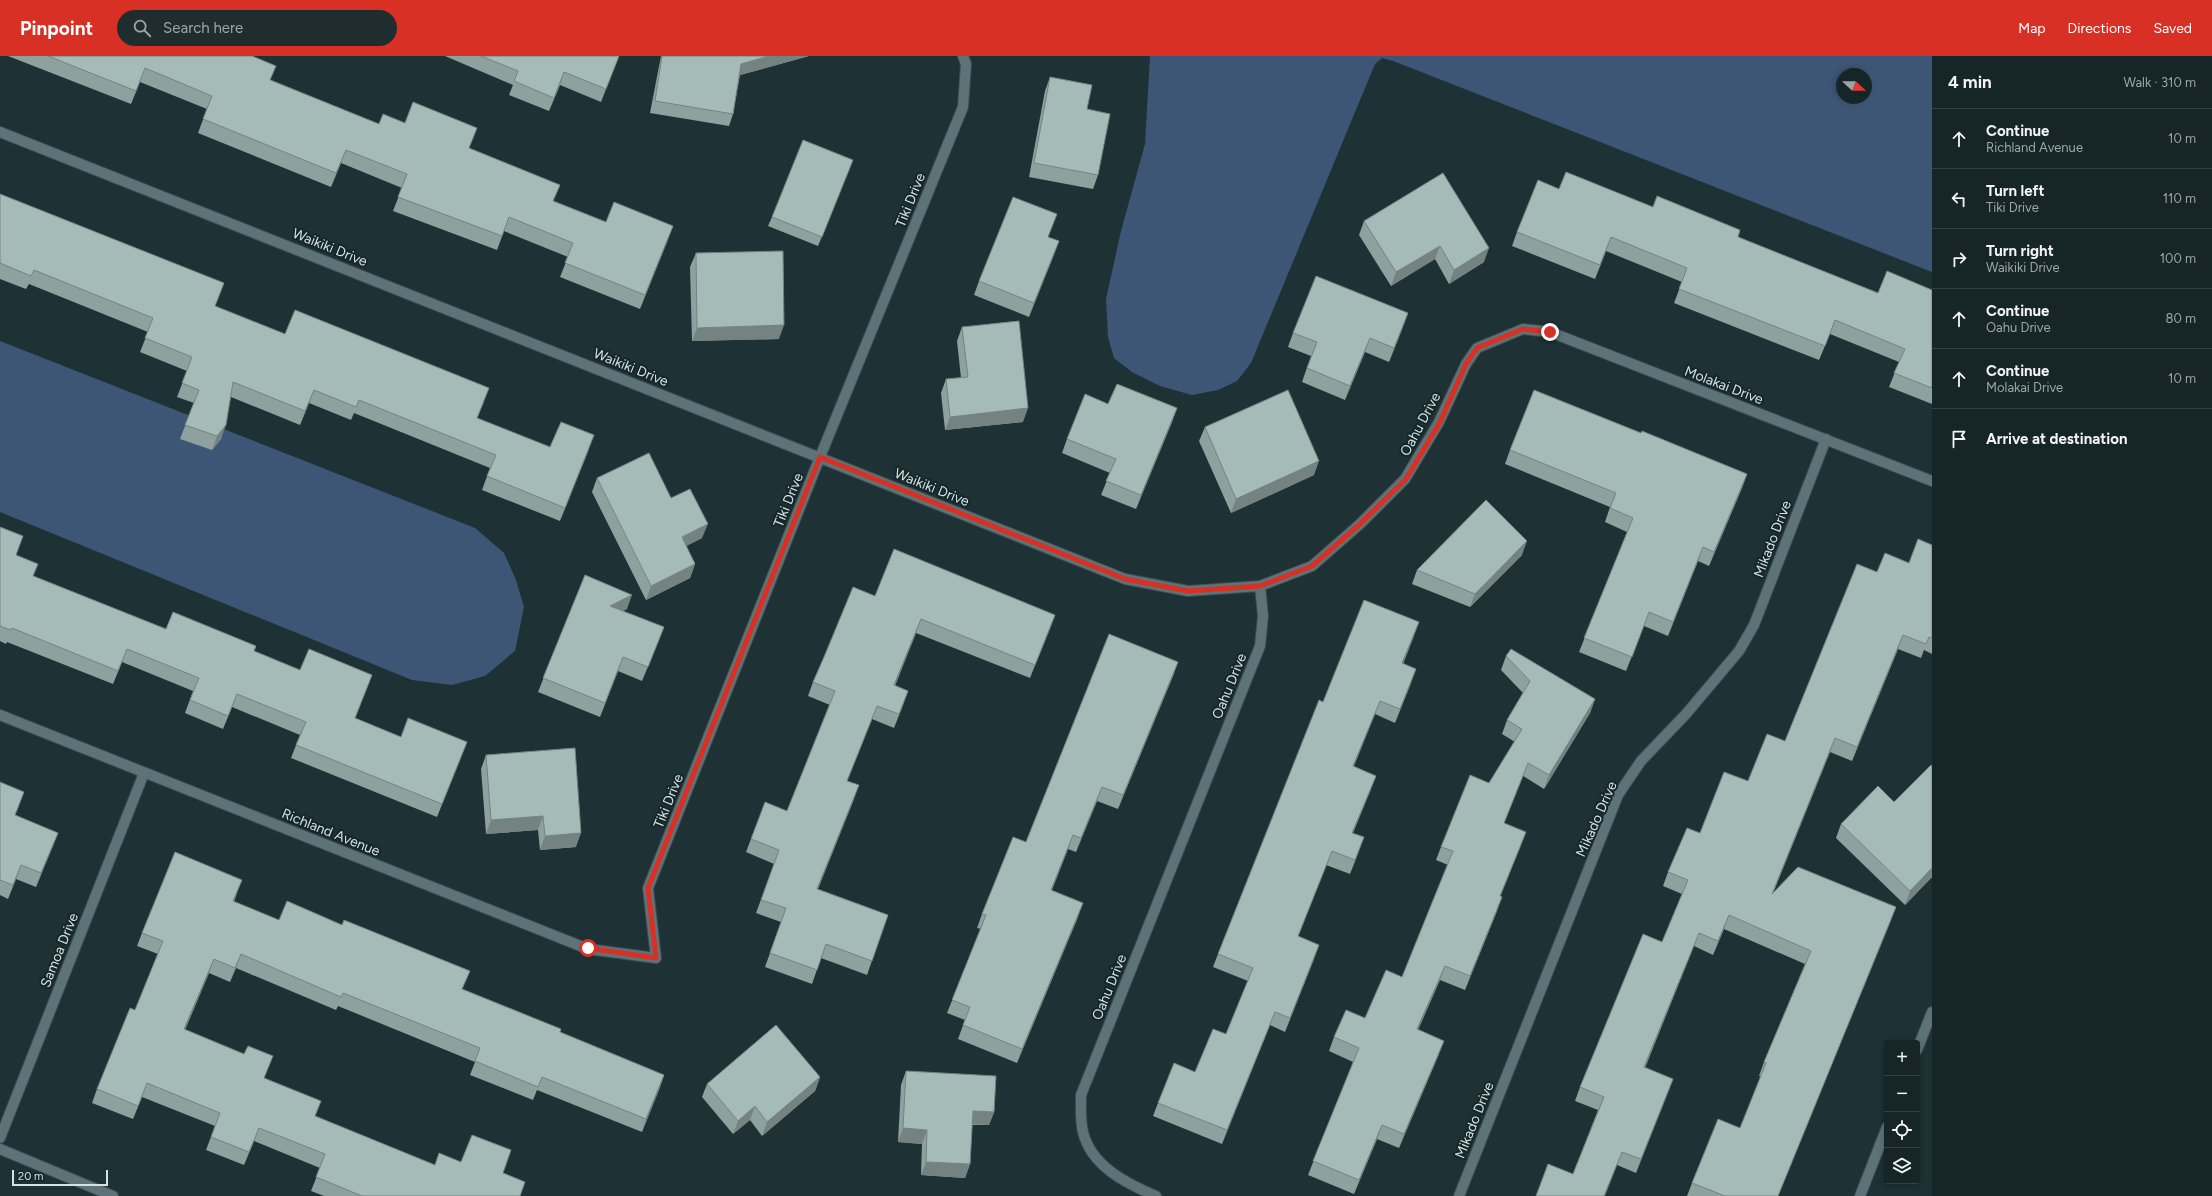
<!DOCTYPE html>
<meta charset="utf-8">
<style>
body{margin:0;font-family:Figtree,sans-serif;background:#1f2d2f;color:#f1f3f6}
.controls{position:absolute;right:12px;bottom:12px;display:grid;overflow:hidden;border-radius:4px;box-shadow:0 2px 6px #0003}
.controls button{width:36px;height:36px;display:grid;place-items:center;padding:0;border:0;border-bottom:1px solid #354244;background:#162527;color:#f1f3f6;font:20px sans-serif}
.compass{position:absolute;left:1836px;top:12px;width:36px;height:36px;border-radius:50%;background:#162527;box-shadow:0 2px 6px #0003;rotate:112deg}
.scale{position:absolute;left:12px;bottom:10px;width:96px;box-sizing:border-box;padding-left:4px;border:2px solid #d6e1e3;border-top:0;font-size:11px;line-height:14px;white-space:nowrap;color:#d6e1e3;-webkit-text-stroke:3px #15272a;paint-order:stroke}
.stop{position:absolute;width:12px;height:12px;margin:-9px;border:3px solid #d93025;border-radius:50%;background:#fff}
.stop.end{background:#d93025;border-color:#fff;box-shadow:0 1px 4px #0008}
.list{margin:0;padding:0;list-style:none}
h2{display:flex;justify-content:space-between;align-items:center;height:52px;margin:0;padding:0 16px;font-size:17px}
h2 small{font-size:13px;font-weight:400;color:#9ea5a7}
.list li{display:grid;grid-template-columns:26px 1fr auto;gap:12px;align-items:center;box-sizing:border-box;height:60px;padding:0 16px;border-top:1px solid #354244}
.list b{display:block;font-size:15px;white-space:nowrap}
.list p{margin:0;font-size:13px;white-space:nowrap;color:#9ea5a7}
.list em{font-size:13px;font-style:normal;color:#9ea5a7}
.icon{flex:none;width:22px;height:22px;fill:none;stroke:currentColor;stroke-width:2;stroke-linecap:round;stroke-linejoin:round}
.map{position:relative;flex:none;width:1932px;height:1140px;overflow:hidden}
header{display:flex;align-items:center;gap:24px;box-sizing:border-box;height:56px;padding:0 20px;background:#d93025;color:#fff}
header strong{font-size:19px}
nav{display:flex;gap:22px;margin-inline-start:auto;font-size:14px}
.search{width:280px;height:36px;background:#1f2d2f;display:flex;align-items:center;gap:10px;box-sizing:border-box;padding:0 14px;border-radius:22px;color:#9ea5a7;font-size:15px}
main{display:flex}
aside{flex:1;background:#162527}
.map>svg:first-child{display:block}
.water{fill:#3e5676;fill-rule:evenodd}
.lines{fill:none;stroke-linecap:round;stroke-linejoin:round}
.minor-casing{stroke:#3d4d50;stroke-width:12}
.minor{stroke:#5e7377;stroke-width:10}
.wall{fill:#8ea19e}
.shaded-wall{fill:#748381}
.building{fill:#a5bbb8;stroke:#748381}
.route{stroke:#d93025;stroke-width:5}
.labels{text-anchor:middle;stroke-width:4;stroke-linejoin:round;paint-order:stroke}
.street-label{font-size:14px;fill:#d6e1e3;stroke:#15272a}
</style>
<header>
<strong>Pinpoint</strong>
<div class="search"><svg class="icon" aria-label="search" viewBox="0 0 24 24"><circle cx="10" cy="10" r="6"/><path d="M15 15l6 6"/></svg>Search here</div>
<nav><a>Map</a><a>Directions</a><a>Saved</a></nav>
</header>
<main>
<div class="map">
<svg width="1932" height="1140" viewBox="0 0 1932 1140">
<rect width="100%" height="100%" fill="#1e3134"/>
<g class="water">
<path d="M1150,0h782v216l-539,-211 -11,-3 -7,6 -124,299 -14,18 -19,9 -26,5 -32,-9 -28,-14 -18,-14 -6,-21 -2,-38 15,-68 24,-87zM1842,18h24v24h-24z"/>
<polygon points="0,285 475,472 504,497 516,524 524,551 515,595 485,620 452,629 412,624 0,456"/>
</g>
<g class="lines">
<defs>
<g id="minor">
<polyline points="0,76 1125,523 1188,535 1260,530"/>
<polyline points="0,659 588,893 656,902 648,832 820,401 963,51 966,8 963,0"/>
<polyline points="1917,994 1932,956"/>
<polyline points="0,1082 144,717"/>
<polyline points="0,1093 113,1140"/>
<path d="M1156,1140c-29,-12 -65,-30 -73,-64 -3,-12 -2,-25 -2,-37l179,-449 3,-30 -3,-30 52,-20 48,-42 45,-45 34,-57 27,-58 11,-16 46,-19 27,3 382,149"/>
<polyline points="1459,1140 1618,739 1641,705 1686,658 1739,595 1754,569 1826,383"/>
<polyline points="1860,1140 1887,1071"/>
</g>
</defs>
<use href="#minor" class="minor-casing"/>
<use href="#minor" class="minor"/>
</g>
<g class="wall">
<polygon points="8,0 252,0 271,24 379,68 470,93 554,145 606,166 673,170 640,253 560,221 568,201 504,175 497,194 393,155 402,132 341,107 331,131 198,77 207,53 140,26 131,48"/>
<polygon points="445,0 619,0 601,46 560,29 549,55 509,39 513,29"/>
<polygon points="661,0 809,0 740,19 733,58 729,70 650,57"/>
<polygon points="1050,21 1087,53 1098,119 1093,133 1029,121 1045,35"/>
<polygon points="849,113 818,190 768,170 772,161"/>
<polygon points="1443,117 1484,206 1449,228 1435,203 1391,230 1359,179 1364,165"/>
<polygon points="1559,133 1653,151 1738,181 1878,237 1932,234 1932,348 1889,331 1899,306 1830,278 1819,304 1674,247 1682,226 1606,195 1595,223 1512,190 1517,176"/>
<polygon points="0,138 224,227 215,250 285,278 484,346 477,362 550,391 589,393 560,465 482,434 490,412 354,357 351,364 309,347 300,369 231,341 221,383 212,394 180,383 194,347 177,341 187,315 140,296 148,276 29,228 26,233 0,223"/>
<polygon points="1048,181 1059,185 1029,261 974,239 979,225"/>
<polygon points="696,197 779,283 692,285 690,211"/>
<polygon points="962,271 1023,366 945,374 941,337 946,323 961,322 957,285"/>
<polygon points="1403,271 1389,306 1365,296 1345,344 1302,326 1311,300 1288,291 1293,277"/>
<polygon points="1108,348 1177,352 1172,366 1136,453 1101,439 1110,417 1062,397 1067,383"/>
<polygon points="1205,371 1314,419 1231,457 1199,385"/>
<polygon points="1641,377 1747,418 1742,432 1709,510 1698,505 1668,580 1644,570 1626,615 1579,596 1627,476 1605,466 1610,451 1505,408 1510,394"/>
<polygon points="597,422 671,442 702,482 686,490 695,508 690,522 646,544 592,436"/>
<polygon points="0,471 16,499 34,520 166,573 254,595 300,614 372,619 355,662 401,681 467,686 437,761 291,702 300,679 232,651 223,673 185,657 193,635 122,606 113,628 7,586 6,588 0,585"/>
<polygon points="1932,489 1932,598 1924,594 1921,602 1898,593 1852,705 1830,696 1773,837 1891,864 1778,1140 1687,1140 1692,1127 1740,1072 1761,1021 1759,1020 1764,1006 1805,908 1724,873 1713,899 1694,890 1645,1012 1673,1023 1636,1117 1617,1109 1573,1118 1598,1054 1575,1045 1580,1031 1662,886 1682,838 1663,830 1668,816 1700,777 1785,685 1877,516 1909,507"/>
<polygon points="1522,499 1470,551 1412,528 1417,514"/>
<polygon points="585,519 627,553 622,555 664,571 642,625 618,615 600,661 538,636"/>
<polygon points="875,540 1055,559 1030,622 916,577 895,630 908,635 903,649 894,672 872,663 847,725 854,743 818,833 888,859 867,919 821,902 812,928 765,911 781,866 756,857 774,808 746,796 751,783 787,755 830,649 808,640 813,626"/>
<polygon points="1414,580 1403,608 1411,627 1395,667 1375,658 1354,710 1371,733 1353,777 1359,795 1350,818 1326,809 1298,881 1314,903 1285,976 1270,969 1222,1088 1153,1060 1158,1047 1195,1016 1226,978 1248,925 1213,911 1218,898 1323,646"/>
<polygon points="1506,600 1595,643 1590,657 1544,733 1523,720 1504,767 1521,789 1500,840 1497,855 1465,934 1440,924 1418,974 1439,998 1399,1092 1377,1083 1354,1138 1308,1119 1353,1006 1329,995 1334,981 1365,962 1402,921 1448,809 1436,804 1441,791 1489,727 1515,686 1502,678 1507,664 1523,637 1501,614"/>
<polygon points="1178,606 1173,620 1118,753 1097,745 1076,796 1068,793 1052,834 1078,861 1017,1007 958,983 965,964 947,957 981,873 977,872 982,858 1026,786"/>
<polygon points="486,699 576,791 540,794 538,774 486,778 481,713"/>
<polygon points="0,726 19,750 15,759 58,777 36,831 16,823 8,843 0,839"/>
<polygon points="1841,768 1932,821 1905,849 1836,782"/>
<polygon points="237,837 234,846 279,864 463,934 560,976 664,1019 642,1076 537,1034 533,1044 470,1019 475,1006 338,950 336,954 236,912 230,926 209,917 185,974 265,1022 315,1060 435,1109 461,1106 503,1117 525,1126 520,1140 324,1140 311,1135 320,1112 254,1085 244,1109 206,1094 215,1070 142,1041 133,1063 92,1047 97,1033 135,954 158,898 137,890 142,877"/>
<polygon points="906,1015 994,1056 989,1069 972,1069 970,1108 965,1122 921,1119 922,1088 898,1086 901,1029"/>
<polygon points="820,1021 815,1035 762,1080 750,1064 733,1078 702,1041 707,1028"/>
</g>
<g class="shaded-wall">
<polygon points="769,0 809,0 737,20 741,8"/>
<polygon points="145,12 140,26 131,48 136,35"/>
<polygon points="564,16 560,29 549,55"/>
<polygon points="346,94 341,107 331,131 336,117"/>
<polygon points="853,104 849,113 818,190 822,181"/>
<polygon points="673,170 668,184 640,253 645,239"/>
<polygon points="1611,181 1606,195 1595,223 1600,209"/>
<polygon points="1059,185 1054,199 1029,261 1034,247"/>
<polygon points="1440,190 1435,203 1391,230 1396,216"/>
<polygon points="1489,192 1484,206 1449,228 1454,214"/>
<polygon points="1408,257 1403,271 1389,306 1394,292"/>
<polygon points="784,269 779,283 692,285 697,272"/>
<polygon points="1370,282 1365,296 1345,344 1350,330"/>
<polygon points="314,334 309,347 300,369 305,355"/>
<polygon points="1028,352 1023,366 945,374 950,361"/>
<polygon points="1177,352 1172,366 1136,453 1141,439"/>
<polygon points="226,369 221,383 212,394 217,380"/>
<polygon points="594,379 589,393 560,465 565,452"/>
<polygon points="1319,405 1314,419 1231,457 1236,443"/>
<polygon points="1747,418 1742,432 1709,510 1714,496"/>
<polygon points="708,468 702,482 677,495 682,481"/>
<polygon points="1527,485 1522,499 1470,551 1475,538"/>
<polygon points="1703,491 1698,505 1668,580 1673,566"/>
<polygon points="695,508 690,522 646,544 651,530"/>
<polygon points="632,539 627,553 605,564 610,550"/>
<polygon points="1055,559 1050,573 1030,622 1035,609"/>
<polygon points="921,563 916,577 889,643 894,629"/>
<polygon points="1419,566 1414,580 1397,621 1402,607"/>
<polygon points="664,571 658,585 642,625 648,611"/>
<polygon points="1903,579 1898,593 1852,705 1857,691"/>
<polygon points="127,593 122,606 113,628 118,615"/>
<polygon points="623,601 618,615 600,661 605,647"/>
<polygon points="1178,606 1173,620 1118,753 1123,739"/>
<polygon points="1416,613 1411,627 1395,667 1400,653"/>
<polygon points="908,635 903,649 894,672 899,658"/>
<polygon points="237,638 232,651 223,673 228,660"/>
<polygon points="1595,643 1590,657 1544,733 1549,719"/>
<polygon points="1380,645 1375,658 1348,724 1353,710"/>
<polygon points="877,650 872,663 842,738 847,725"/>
<polygon points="1835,682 1830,696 1767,852 1772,838"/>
<polygon points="467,686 462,699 437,761 442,748"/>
<polygon points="1528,707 1523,720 1499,780 1504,767"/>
<polygon points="1376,720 1371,733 1347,791 1352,777"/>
<polygon points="859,729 854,743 812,847 817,833"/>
<polygon points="1102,731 1097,745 1076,796 1081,782"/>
<polygon points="543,760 538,774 486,778 491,764"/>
<polygon points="1526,776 1521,789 1495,854 1500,840"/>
<polygon points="58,777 53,790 36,831 41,817"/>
<polygon points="581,777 576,791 540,794 545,780"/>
<polygon points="1073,779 1068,793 1046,848 1051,834"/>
<polygon points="1364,781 1359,795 1350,818 1355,804"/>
<polygon points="21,809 16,823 8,843 13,829"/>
<polygon points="1932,812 1932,821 1905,849 1910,835"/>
<polygon points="242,824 237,837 228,859 233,845"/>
<polygon points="1502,841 1497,855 1465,934 1470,920"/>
<polygon points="1083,847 1078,861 1017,1007 1022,993"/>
<polygon points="1896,851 1891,864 1778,1140"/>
<polygon points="1729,859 1724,873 1713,899 1718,885"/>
<polygon points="1699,877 1694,890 1639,1025 1644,1011"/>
<polygon points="1319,889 1314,903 1285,976 1290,962"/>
<polygon points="241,898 236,912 230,926 235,912"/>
<polygon points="214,903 209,917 179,987 184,973"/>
<polygon points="1445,910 1440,924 1412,987 1417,973"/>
<polygon points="1275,956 1270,969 1222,1088 1227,1074"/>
<polygon points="1444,985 1439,998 1399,1092 1404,1078"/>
<polygon points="664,1019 660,1032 642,1076 646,1063"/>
<polygon points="820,1021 815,1035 762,1080 767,1066"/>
<polygon points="1673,1023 1668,1037 1636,1117 1641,1103"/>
<polygon points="147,1027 142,1041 133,1063 138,1050"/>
<polygon points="755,1050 750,1064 733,1078 738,1065"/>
<polygon points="973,1055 994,1056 989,1069 968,1068"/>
<polygon points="1382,1069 1377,1083 1354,1138 1359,1124"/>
<polygon points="259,1072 254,1085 244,1109 249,1096"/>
<polygon points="903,1072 927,1074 922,1088 898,1086"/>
<polygon points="1622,1096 1617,1109 1605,1140 1604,1140"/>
<polygon points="926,1106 970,1108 965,1122 921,1119"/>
</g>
<g class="building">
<polygon points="48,0 252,0 276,10 270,24 379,68 383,58 405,67 413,46 477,72 469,92 560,129 553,145 606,166 614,146 673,170 645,239 565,207 573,187 509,161 502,180 398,141 407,118 346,94 336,117 203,63 212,40 145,12 136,35"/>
<polygon points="481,0 619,0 606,33 564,16 554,42 514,25 518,15"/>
<polygon points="662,0 769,0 741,8 733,58 655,45"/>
<polygon points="1050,21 1092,29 1087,53 1110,58 1098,119 1034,107"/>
<polygon points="803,84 853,104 822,181 772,161"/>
<polygon points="1566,116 1653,151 1657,140 1740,174 1738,181 1878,237 1887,215 1932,234 1932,332 1894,317 1905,293 1835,264 1825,290 1679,233 1687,212 1611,181 1600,209 1517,176 1538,124 1559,133"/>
<polygon points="1443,117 1489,192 1454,214 1440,190 1396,216 1364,165"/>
<polygon points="0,138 224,227 215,250 285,278 295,254 489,332 477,362 550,391 561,366 594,379 565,452 487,420 496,399 359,344 356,351 314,334 305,355 233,326 226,369 217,380 185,369 199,334 182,327 192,301 145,282 153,262 34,214 31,220 0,207"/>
<polygon points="1013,141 1057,158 1048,181 1059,185 1034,247 979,225"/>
<polygon points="783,195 784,269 697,272 696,197"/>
<polygon points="1316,220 1408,257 1394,292 1370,282 1350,330 1307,312 1317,286 1293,277"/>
<polygon points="1019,265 1028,352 950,361 946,323 968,321 962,271"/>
<polygon points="1117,328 1177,352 1141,439 1106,425 1116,403 1067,383 1085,338 1108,348"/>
<polygon points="1288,334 1319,405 1236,443 1205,371"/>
<polygon points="1534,334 1641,377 1642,375 1747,418 1714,496 1703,491 1673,566 1649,556 1632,601 1584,582 1633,462 1610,452 1616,437 1510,394"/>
<polygon points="649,397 671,442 690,433 708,468 682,481 695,508 651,530 597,422"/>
<polygon points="1486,444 1527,485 1475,538 1417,514"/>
<polygon points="0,471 23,480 16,499 38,508 33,520 166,573 173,556 256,590 254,595 300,614 309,593 372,619 355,662 401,681 408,662 467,686 442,748 296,689 306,666 237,638 228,660 190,644 199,622 127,593 118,615 12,572 11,574 0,570"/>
<polygon points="1918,483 1932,489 1932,582 1929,581 1926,588 1903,579 1857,691 1835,682 1772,838 1798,811 1896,851 1778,1140 1725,1140 1692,1127 1718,1063 1740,1072 1766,1007 1764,1006 1811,895 1729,859 1718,885 1699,877 1644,1011 1673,1023 1641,1103 1622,1096 1604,1140 1536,1140 1548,1108 1573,1118 1604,1041 1580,1031 1643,878 1662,886 1688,824 1668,816 1687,772 1700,777 1724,716 1748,725 1767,678 1785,685 1857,508 1877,516 1885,497 1909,507"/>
<polygon points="894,493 1055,559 1035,609 921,563 894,629 908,635 899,658 877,650 847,725 859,729 817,833 888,859 872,905 826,888 817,914 770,897 786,852 761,844 779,794 751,783 765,746 787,755 835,635 813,626 824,601 853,531 875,540"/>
<polygon points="585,519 632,539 610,550 664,571 648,611 623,601 605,647 543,622"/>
<polygon points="1364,544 1419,566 1402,607 1416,613 1400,653 1380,645 1353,710 1376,720 1352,777 1364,781 1355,804 1332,795 1298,880 1319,889 1290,962 1275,956 1227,1074 1158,1047 1174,1007 1195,1016 1213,973 1226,978 1253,912 1218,898 1319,644 1323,646"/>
<polygon points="1109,578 1178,606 1123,739 1102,731 1081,782 1073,779 1051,834 1083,847 1022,993 963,969 970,951 952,944 986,859 982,858 1013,781 1026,786"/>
<polygon points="1511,593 1595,643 1549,719 1528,707 1504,767 1526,776 1500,840 1502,841 1470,920 1445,910 1417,973 1444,985 1404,1078 1382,1069 1359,1124 1313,1105 1359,992 1334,981 1346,954 1365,962 1386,914 1402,921 1453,795 1441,791 1470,719 1489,727 1522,673 1507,664 1530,625 1506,600"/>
<polygon points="575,692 581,777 545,780 543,760 491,764 486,699"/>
<polygon points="1931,709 1932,710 1932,812 1910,835 1841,768 1878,730 1894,746"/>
<polygon points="0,726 24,736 15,759 58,777 41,817 21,809 13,829 0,824"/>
<polygon points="175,796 242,824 233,845 279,864 287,845 342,869 344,864 470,915 462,933 561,973 560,976 664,1019 646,1063 542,1021 538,1031 475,1005 480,992 343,937 341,941 241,898 235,912 214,903 184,973 244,998 248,990 273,1000 264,1022 321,1045 315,1060 435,1109 439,1097 461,1106 472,1079 511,1094 503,1117 525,1126 520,1140 362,1140 316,1121 325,1098 259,1072 249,1096 211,1081 220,1057 147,1027 138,1050 97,1033 130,952 135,954 163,885 142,877"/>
<polygon points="776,969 820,1021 767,1066 755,1050 738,1065 707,1028"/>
<polygon points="906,1015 996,1020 994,1056 973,1055 970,1108 926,1106 927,1074 903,1072"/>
</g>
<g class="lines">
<polyline class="route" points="588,892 656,902 648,832 820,401 1125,523 1188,535 1260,530 1312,510 1360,468 1406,423 1440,366 1466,308 1477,292 1523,273 1550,276"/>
</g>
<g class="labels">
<g class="street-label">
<text transform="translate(910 144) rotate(-68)" y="5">Tiki Drive</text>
<text transform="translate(330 191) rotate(22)" y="5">Waikiki Drive</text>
<text transform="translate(631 311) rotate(22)" y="5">Waikiki Drive</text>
<text transform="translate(1724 329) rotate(21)" y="5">Molakai Drive</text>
<text transform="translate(1420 368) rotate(-62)" y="5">Oahu Drive</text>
<text transform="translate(932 431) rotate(22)" y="5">Waikiki Drive</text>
<text transform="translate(788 444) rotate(-68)" y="5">Tiki Drive</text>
<text transform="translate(1772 483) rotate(-69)" y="5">Mikado Drive</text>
<text transform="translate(1229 630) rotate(-68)" y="5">Oahu Drive</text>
<text transform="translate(668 745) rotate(-68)" y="5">Tiki Drive</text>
<text transform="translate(1596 763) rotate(-66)" y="5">Mikado Drive</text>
<text transform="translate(331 776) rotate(22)" y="5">Richland Avenue</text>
<text transform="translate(59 894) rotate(-68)" y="5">Samoa Drive</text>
<text transform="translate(1109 931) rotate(-68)" y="5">Oahu Drive</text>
<text transform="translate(1474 1064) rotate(-68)" y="5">Mikado Drive</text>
</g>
</g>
</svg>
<div class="controls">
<button>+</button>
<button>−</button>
<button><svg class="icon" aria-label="locate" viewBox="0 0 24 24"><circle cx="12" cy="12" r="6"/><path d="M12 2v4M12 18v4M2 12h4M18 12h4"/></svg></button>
<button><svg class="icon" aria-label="layers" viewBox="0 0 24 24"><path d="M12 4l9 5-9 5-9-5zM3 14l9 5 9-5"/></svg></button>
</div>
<svg class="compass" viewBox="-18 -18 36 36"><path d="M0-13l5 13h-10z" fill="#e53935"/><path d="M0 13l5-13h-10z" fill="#9ea5a7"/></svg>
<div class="scale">20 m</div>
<div class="stop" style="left:588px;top:892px"></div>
<div class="stop end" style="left:1550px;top:276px"></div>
</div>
<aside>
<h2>4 min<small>Walk · 310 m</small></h2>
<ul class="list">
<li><svg class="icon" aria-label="ahead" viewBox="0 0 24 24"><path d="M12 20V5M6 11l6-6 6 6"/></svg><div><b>Continue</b><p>Richland Avenue</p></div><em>10 m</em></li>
<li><svg class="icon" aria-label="left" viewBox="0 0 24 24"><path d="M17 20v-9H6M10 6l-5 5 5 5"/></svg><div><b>Turn left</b><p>Tiki Drive</p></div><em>110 m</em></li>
<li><svg class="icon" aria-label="right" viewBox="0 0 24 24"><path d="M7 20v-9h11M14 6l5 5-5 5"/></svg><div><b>Turn right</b><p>Waikiki Drive</p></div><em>100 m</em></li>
<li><svg class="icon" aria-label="ahead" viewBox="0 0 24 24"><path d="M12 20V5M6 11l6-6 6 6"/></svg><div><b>Continue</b><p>Oahu Drive</p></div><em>80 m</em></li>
<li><svg class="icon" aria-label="ahead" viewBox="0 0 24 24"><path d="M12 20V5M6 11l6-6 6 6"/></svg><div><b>Continue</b><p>Molakai Drive</p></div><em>10 m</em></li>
<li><svg class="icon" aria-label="arrive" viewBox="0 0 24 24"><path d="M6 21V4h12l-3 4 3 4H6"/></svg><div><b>Arrive at destination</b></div></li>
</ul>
</aside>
</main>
